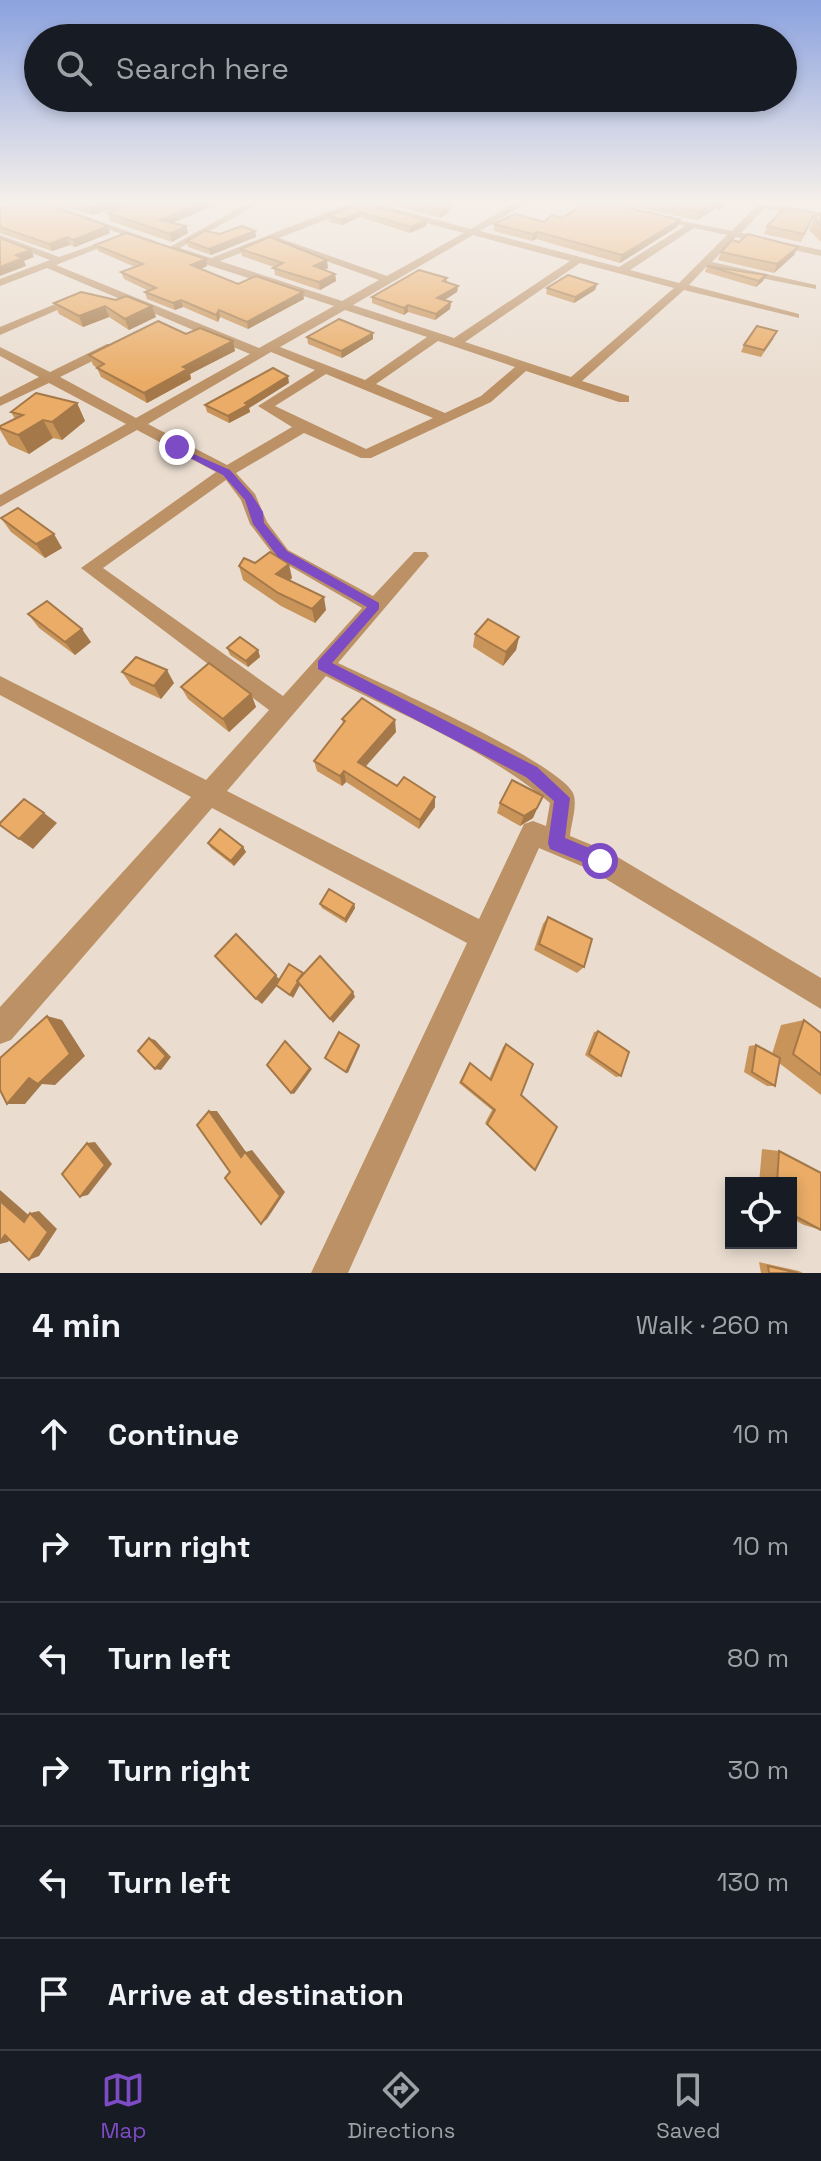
<!DOCTYPE html>
<meta charset="utf-8">
<style>
body{margin:0;font-family:"Space Grotesk",sans-serif;background:#20242c;color:#f1f3f6}
.controls{position:absolute;right:24px;bottom:24px;display:grid;overflow:hidden;border-radius:0px;box-shadow:0 4px 12px #0003}
.controls button{width:72px;height:72px;display:grid;place-items:center;padding:0;border:0;border-bottom:2px solid #363941;background:#171b24;color:#f1f3f6;font:40px sans-serif}
.stop{position:absolute;width:24px;height:24px;margin:-18px;border:6px solid #7d4bc3;border-radius:50%;background:#fff}
.stop.end{background:#7d4bc3;border-color:#fff;box-shadow:0 2px 8px #0008}
.list{margin:0;padding:0;list-style:none}
h2{display:flex;justify-content:space-between;align-items:center;height:104px;margin:0;padding:0 32px;font-size:34px}
h2 small{font-size:26px;font-weight:400;color:#9ea1a6}
.list li{display:grid;grid-template-columns:52px 1fr auto;gap:24px;align-items:center;box-sizing:border-box;height:112px;padding:0 32px;border-top:2px solid #363941}
.list b{display:block;font-size:30px;white-space:nowrap}
.list em{font-size:26px;font-style:normal;color:#9ea1a6}
.icon{flex:none;width:44px;height:44px;fill:none;stroke:currentColor;stroke-width:2;stroke-linecap:round;stroke-linejoin:round}
.map{position:relative;flex:none;width:821px;height:1273px;overflow:hidden}
.search{position:absolute;background:#171b24;box-shadow:0 4px 12px #0003;left:24px;right:24px;top:24px;height:88px;display:flex;align-items:center;gap:20px;box-sizing:border-box;padding:0 28px;border-radius:44px;color:#9ea1a6;font-size:30px}
.sheet{height:776px;background:#171b24}
nav{display:flex;justify-content:space-around;align-items:center;box-sizing:border-box;height:112px;border-top:2px solid #363941;background:#171b24;font-size:22px;color:#9ea1a6}
nav a{display:grid;justify-items:center;gap:4px}
nav .on{color:#7d4bc3}
.map>svg:first-child{display:block}
.lines{fill:none;stroke-linecap:round;stroke-linejoin:round}
.minor{fill:#bb9165;fill-rule:evenodd}
.wall{fill:#c99459}
.shaded-wall{fill:#a47848}
.building{fill:#eaac67;stroke:#a47848;stroke-width:2}
.route{fill:#7d4bc3}
</style>
<div class="map">
<svg width="821" height="1273" viewBox="0 0 821 1273">
<rect width="100%" height="100%" fill="#eaddd0"/>
<g class="lines">
<g class="minor">
<polygon points="31,202 45,202 155,241 147,243"/>
<path d="M250,202h11l-81,46 31,10 142,-56h16l102,27 46,-27h11l-48,29 139,36 66,-41 -33,-7v-4l80,16 24,-25 -8,-4 73,11v6l-56,-11 -24,25 80,17v6l-85,-19 -24,25 104,23v4l-110,-22 -17,18 110,29v4l-115,-28 -102,91 47,15v6h-10l-93,-31 -35,31 -120,56h-10l-57,-25 -68,40 19,21 12,28 21,28 85,46 41,-44h12l3,4 -91,107c40,19 220,99 235,130 5,11 -2,31 -3,43l39,16 212,126v31l-230,-139 -52,-22 -191,425h-37l156,-330 -255,-135 -201,232 -11,4v-37l191,-210 -191,-102v-19l206,104 63,-70 -188,-142 135,-96 -79,-42 -137,77v-12l126,-71 -77,-41 -49,23v-9l39,-20 -39,-21v-9l50,25 57,-28h8v6l-55,27 76,41 114,-64 -203,-86 -47,18v-7l50,-19 -50,-19v-6l59,22 63,-22v4l-66,26 203,83 75,-42 -129,-42 -37,-16zM361,206l103,27 -77,43 -108,-38zM694,228l33,7 -48,48 -49,-13zM473,235l97,26 -116,77 -101,-33zM271,241l108,39 -37,21 -122,-40zM580,263l94,25 -103,89 -106,-35zM345,310l82,27 -62,43 -85,-33zM438,341l77,26 -34,29 -36,17 -69,-29zM271,352l44,18 -57,36 34,21 -65,38 -79,-41zM326,374l107,44 -67,31 -91,-43zM226,480l15,20 9,24 26,34 86,50 -79,88 -180,-128zM326,676c75,39 159,72 224,127l-4,23 -13,-5 -9,3 -45,95 -252,-128z"/>
<polygon points="77,295 87,297 0,335 0,327"/>
</g>
</g>
<g class="wall">
<polygon points="49,202 223,202 173,223 186,226 188,233 172,242 110,221 108,213 128,205 92,215"/>
<polygon points="382,202 442,202 450,204 449,212 440,218"/>
<polygon points="612,202 730,202 719,211 717,208 697,220"/>
<polygon points="361,203 426,226 410,233 360,217 342,225 329,222 329,216"/>
<polygon points="0,208 110,233 75,247 70,245 52,251 0,233"/>
<polygon points="815,213 801,242 764,234 767,226"/>
<polygon points="821,213 821,242 809,230 814,218"/>
<polygon points="563,218 677,227 620,263 536,239 532,241 494,231 494,224 544,222"/>
<polygon points="255,231 256,237 211,255 188,247 187,241 220,234"/>
<polygon points="739,242 798,247 794,255 774,273 718,260 721,252"/>
<polygon points="95,245 207,266 201,269 238,284 304,299 248,329 220,317 218,322 183,307 175,310 147,299 145,292 149,291 124,279 121,272 135,267 98,251"/>
<polygon points="240,249 328,268 324,270 335,274 336,281 320,290 275,275 274,267 242,256"/>
<polygon points="707,266 763,281 756,287 705,272"/>
<polygon points="447,278 447,282 458,286 457,292 444,300 451,302 450,309 435,320 408,312 404,315 372,303 372,297"/>
<polygon points="597,284 595,290 574,303 546,294 547,288"/>
<polygon points="116,300 152,306 156,317 129,330 109,317 83,327 59,314 54,303"/>
<polygon points="373,333 373,339 342,358 308,344 307,337"/>
<polygon points="186,334 233,341 235,351 190,374 191,379 147,403 101,377 97,368 93,365 89,355"/>
<polygon points="774,338 761,357 741,352 744,345"/>
<polygon points="289,383 249,408 250,412 229,423 207,412 205,405"/>
<polygon points="77,403 85,421 62,440 53,438 29,454 9,445 0,430 0,426 15,419 11,412"/>
<polygon points="1,518 62,548 45,558 11,532"/>
<polygon points="255,563 292,578 290,580 326,610 315,623 281,606 243,580 239,566"/>
<polygon points="28,614 91,642 75,655 39,628"/>
<polygon points="475,634 519,637 516,650 503,666 473,647"/>
<polygon points="227,648 258,650 260,657 248,667 230,655"/>
<polygon points="122,672 174,683 161,699 131,685"/>
<polygon points="181,687 251,694 256,707 229,732 188,699"/>
<polygon points="342,719 396,732 365,766 435,807 419,829 346,782 342,786 317,771 314,761 343,724"/>
<polygon points="500,803 533,818 520,826 497,813"/>
<polygon points="208,843 243,847 246,852 234,866 211,848"/>
<polygon points="320,904 354,904 355,908 346,923 322,908"/>
<polygon points="548,917 584,967 577,973 534,950 543,924"/>
<polygon points="804,1020 821,1033 821,1095 779,1063 775,1086 767,1086 744,1072 749,1046 756,1045 772,1054 781,1025"/>
<polygon points="598,1031 621,1076 616,1077 585,1055 594,1032"/>
<polygon points="506,1044 521,1095 535,1170 531,1168 485,1123 492,1110 459,1083 468,1065 470,1063 489,1079 503,1047"/>
<polygon points="762,1149 779,1151 821,1173 821,1230 804,1225 791,1218 791,1183 759,1183"/>
<polygon points="759,1262 799,1271 803,1273 761,1273"/>
</g>
<g class="shaded-wall">
<polygon points="110,202 138,202 92,215 89,208"/>
<polygon points="204,202 223,202 162,227 160,220"/>
<polygon points="715,202 719,202 717,208 697,220 700,212"/>
<polygon points="722,202 730,202 719,211"/>
<polygon points="450,204 449,212 440,218 440,210"/>
<polygon points="360,212 360,217 342,225 341,220"/>
<polygon points="427,220 426,226 410,233 410,227"/>
<polygon points="680,220 677,227 620,263 622,255"/>
<polygon points="108,226 110,233 75,247 73,240"/>
<polygon points="186,226 188,233 172,242 170,234"/>
<polygon points="255,231 256,237 211,255 209,249"/>
<polygon points="538,232 536,239 532,241 533,234"/>
<polygon points="67,237 70,245 52,251 49,244"/>
<polygon points="798,247 794,255 774,273 777,264"/>
<polygon points="31,250 34,257 24,261 26,266 0,276 0,267 16,255"/>
<polygon points="206,259 207,266 193,272 191,265"/>
<polygon points="327,260 328,268 315,274 314,266"/>
<polygon points="335,274 336,281 320,290 319,282"/>
<polygon points="766,275 763,281 756,287 759,281"/>
<polygon points="597,284 595,290 574,303 575,297"/>
<polygon points="458,286 457,292 437,305 437,298"/>
<polygon points="303,292 304,299 248,329 247,322"/>
<polygon points="181,300 183,307 175,310 173,303"/>
<polygon points="451,302 450,309 435,320 436,314"/>
<polygon points="408,305 408,312 404,315 404,308"/>
<polygon points="105,306 109,317 83,327 79,316"/>
<polygon points="152,306 156,317 129,330 125,319"/>
<polygon points="219,310 220,317 218,322 216,315"/>
<polygon points="373,333 373,339 342,358 341,351"/>
<polygon points="233,341 235,351 190,374 191,379 147,403 144,393 183,367"/>
<polygon points="288,376 289,383 249,408 250,412 229,423 228,416 245,403"/>
<polygon points="77,403 85,421 62,440 52,422"/>
<polygon points="43,420 53,438 29,454 18,435"/>
<polygon points="54,534 62,548 45,558 36,544"/>
<polygon points="289,564 292,578 280,587 276,574"/>
<polygon points="324,597 326,610 315,623 312,609"/>
<polygon points="82,629 91,642 75,655 65,642"/>
<polygon points="519,637 516,650 503,666 506,652"/>
<polygon points="258,650 260,657 248,667 246,661"/>
<polygon points="167,670 174,683 161,699 154,686"/>
<polygon points="251,694 256,707 229,732 223,719"/>
<polygon points="395,720 396,732 360,773 358,762"/>
<polygon points="344,771 346,782 342,786 340,776"/>
<polygon points="543,796 533,818 520,826 524,816"/>
<polygon points="435,797 435,807 419,829 420,820"/>
<polygon points="44,813 57,823 33,849 19,839"/>
<polygon points="243,847 246,852 234,866 231,861"/>
<polygon points="354,904 355,908 346,923 345,919"/>
<polygon points="242,940 281,981 262,1004 256,999"/>
<polygon points="303,973 305,976 293,998 290,995"/>
<polygon points="353,992 355,997 333,1023 330,1019"/>
<polygon points="47,1016 62,1020 85,1056 55,1085 42,1084 25,1104 7,1104"/>
<polygon points="149,1038 155,1040 171,1057 161,1070 155,1069"/>
<polygon points="285,1041 312,1069 294,1094 291,1093"/>
<polygon points="359,1045 360,1046 348,1073 346,1072"/>
<polygon points="209,1111 217,1111 246,1152 252,1150 285,1192 267,1219 261,1224 241,1157"/>
<polygon points="95,1142 112,1164 88,1195 80,1197 87,1143"/>
<polygon points="0,1190 33,1219 24,1222 0,1201"/>
<polygon points="39,1211 57,1229 39,1256 29,1260 30,1213"/>
<polygon points="15,1231 8,1242 0,1244 0,1242 5,1235"/>
</g>
<g class="building">
<polygon points="15,202 40,202 108,226 73,240 67,237 49,244 0,227 0,208"/>
<polygon points="70,202 110,202 89,208"/>
<polygon points="135,202 204,202 160,220 186,226 170,234 108,213"/>
<polygon points="411,202 442,202 450,204 440,210"/>
<polygon points="586,202 605,202 680,220 622,255 538,232 533,234 494,224 515,214 544,222 552,215 563,218"/>
<polygon points="655,202 715,202 700,212"/>
<polygon points="361,203 427,220 410,227 360,212 341,220 329,216"/>
<polygon points="786,207 815,213 804,234 767,226"/>
<polygon points="821,213 821,225 814,218"/>
<polygon points="242,226 255,231 209,249 187,241 205,231 220,234"/>
<polygon points="126,233 206,259 191,265 238,284 256,276 303,292 247,322 219,310 216,315 181,300 173,303 145,292 156,288 121,272 143,264 95,245"/>
<polygon points="748,234 798,247 777,264 721,252 732,240 739,242"/>
<polygon points="270,237 327,260 314,266 335,274 319,282 273,268 283,263 240,249"/>
<polygon points="0,238 31,250 16,255 23,258 0,267"/>
<polygon points="707,266 766,275 759,281"/>
<polygon points="419,270 447,278 443,281 458,286 437,298 451,302 436,314 408,305 404,308 372,297"/>
<polygon points="568,275 597,284 575,297 547,288"/>
<polygon points="81,292 116,300 126,296 152,306 125,319 105,306 79,316 54,303"/>
<polygon points="339,319 373,333 341,351 307,337"/>
<polygon points="158,321 186,334 200,328 233,341 183,367 188,369 144,393 97,368 104,364 89,355"/>
<polygon points="757,326 777,331 764,350 744,345"/>
<polygon points="273,368 288,376 245,403 248,405 228,416 205,405"/>
<polygon points="36,393 77,403 52,422 43,420 18,435 0,428 0,426 23,415 11,412"/>
<polygon points="18,508 54,534 36,544 1,518"/>
<polygon points="270,552 289,564 276,574 324,597 312,609 278,593 239,566 244,558 255,563"/>
<polygon points="47,601 82,629 65,642 28,614"/>
<polygon points="488,619 519,637 506,652 475,634"/>
<polygon points="240,637 258,650 246,661 227,648"/>
<polygon points="136,657 167,670 154,686 122,672"/>
<polygon points="209,663 251,694 223,719 181,687"/>
<polygon points="362,698 395,720 358,762 397,786 404,777 435,797 420,820 344,771 340,776 314,761 345,721 342,719"/>
<polygon points="512,780 543,796 537,808 524,816 500,803"/>
<polygon points="24,799 44,813 19,839 0,825 0,823"/>
<polygon points="220,829 243,847 231,861 208,843"/>
<polygon points="329,889 354,904 345,919 320,904"/>
<polygon points="548,917 592,939 584,967 539,944"/>
<polygon points="236,934 276,975 256,999 215,956"/>
<polygon points="320,956 353,992 330,1019 297,981"/>
<polygon points="289,964 303,973 297,981 298,982 290,995 276,985"/>
<polygon points="47,1016 70,1054 38,1084 29,1078 7,1104 0,1090 0,1058"/>
<polygon points="804,1020 821,1033 821,1075 793,1054"/>
<polygon points="598,1031 629,1052 621,1076 589,1054"/>
<polygon points="339,1032 359,1045 346,1072 325,1058"/>
<polygon points="149,1038 166,1056 155,1069 138,1051"/>
<polygon points="285,1041 310,1068 291,1093 267,1065"/>
<polygon points="506,1044 533,1064 521,1095 557,1127 535,1170 487,1124 495,1110 461,1082 470,1063 491,1080"/>
<polygon points="756,1045 780,1058 775,1086 752,1072"/>
<polygon points="209,1111 241,1157 245,1152 280,1196 261,1224 225,1178 230,1172 197,1125"/>
<polygon points="87,1143 105,1165 80,1197 62,1174"/>
<polygon points="779,1151 821,1173 821,1230 791,1214 791,1183 777,1183"/>
<polygon points="0,1201 24,1222 30,1213 48,1232 29,1260 5,1235 0,1242"/>
<polygon points="768,1266 798,1273 769,1273"/>
</g>
<linearGradient id="sky" x2="0" y2="1"><stop stop-color="#8ba2df"/><stop offset="0.53" stop-color="#f6f0ea"/><stop offset="1" stop-color="#f6f0ea" stop-opacity="0"/></linearGradient>
<rect width="821" height="381" fill="url(#sky)"/>
<polygon class="route" points="173,445 230,470 252,495 263,512 264,523 287,551 379,603 379,609 332,663 537,767 570,798 565,838 606,855 606,867 600,869 550,849 548,843 554,801 526,777 318,669 318,661 367,607 278,557 253,524 245,500 223,475 173,449"/>
</svg>
<div class="controls">
<button><svg class="icon" aria-label="locate" viewBox="0 0 24 24"><circle cx="12" cy="12" r="6"/><path d="M12 2v4M12 18v4M2 12h4M18 12h4"/></svg></button>
</div>
<div class="stop" style="left:600px;top:861px"></div>
<div class="stop end" style="left:177px;top:447px"></div>
<div class="search"><svg class="icon" aria-label="search" viewBox="0 0 24 24"><circle cx="10" cy="10" r="6"/><path d="M15 15l6 6"/></svg>Search here</div>
</div>
<section class="sheet">
<h2>4 min<small>Walk · 260 m</small></h2>
<ul class="list">
<li><svg class="icon" aria-label="ahead" viewBox="0 0 24 24"><path d="M12 20V5M6 11l6-6 6 6"/></svg><div><b>Continue</b></div><em>10 m</em></li>
<li><svg class="icon" aria-label="right" viewBox="0 0 24 24"><path d="M7 20v-9h11M14 6l5 5-5 5"/></svg><div><b>Turn right</b></div><em>10 m</em></li>
<li><svg class="icon" aria-label="left" viewBox="0 0 24 24"><path d="M17 20v-9H6M10 6l-5 5 5 5"/></svg><div><b>Turn left</b></div><em>80 m</em></li>
<li><svg class="icon" aria-label="right" viewBox="0 0 24 24"><path d="M7 20v-9h11M14 6l5 5-5 5"/></svg><div><b>Turn right</b></div><em>30 m</em></li>
<li><svg class="icon" aria-label="left" viewBox="0 0 24 24"><path d="M17 20v-9H6M10 6l-5 5 5 5"/></svg><div><b>Turn left</b></div><em>130 m</em></li>
<li><svg class="icon" aria-label="arrive" viewBox="0 0 24 24"><path d="M6 21V4h12l-3 4 3 4H6"/></svg><div><b>Arrive at destination</b></div></li>
</ul>
</section>
<nav>
<a class="on"><svg class="icon" aria-label="map" viewBox="0 0 24 24"><path d="M3 6l6-2 6 2 6-2v14l-6 2-6-2-6 2zM9 4v14M15 6v14"/></svg>Map</a>
<a><svg class="icon" aria-label="directions" viewBox="0 0 24 24"><path d="M12 3l9 9-9 9-9-9zM9 14v-3h6M13 9l2 2-2 2"/></svg>Directions</a>
<a><svg class="icon" aria-label="saved" viewBox="0 0 24 24"><path d="M7 4h10v16l-5-4-5 4z"/></svg>Saved</a>
</nav>
